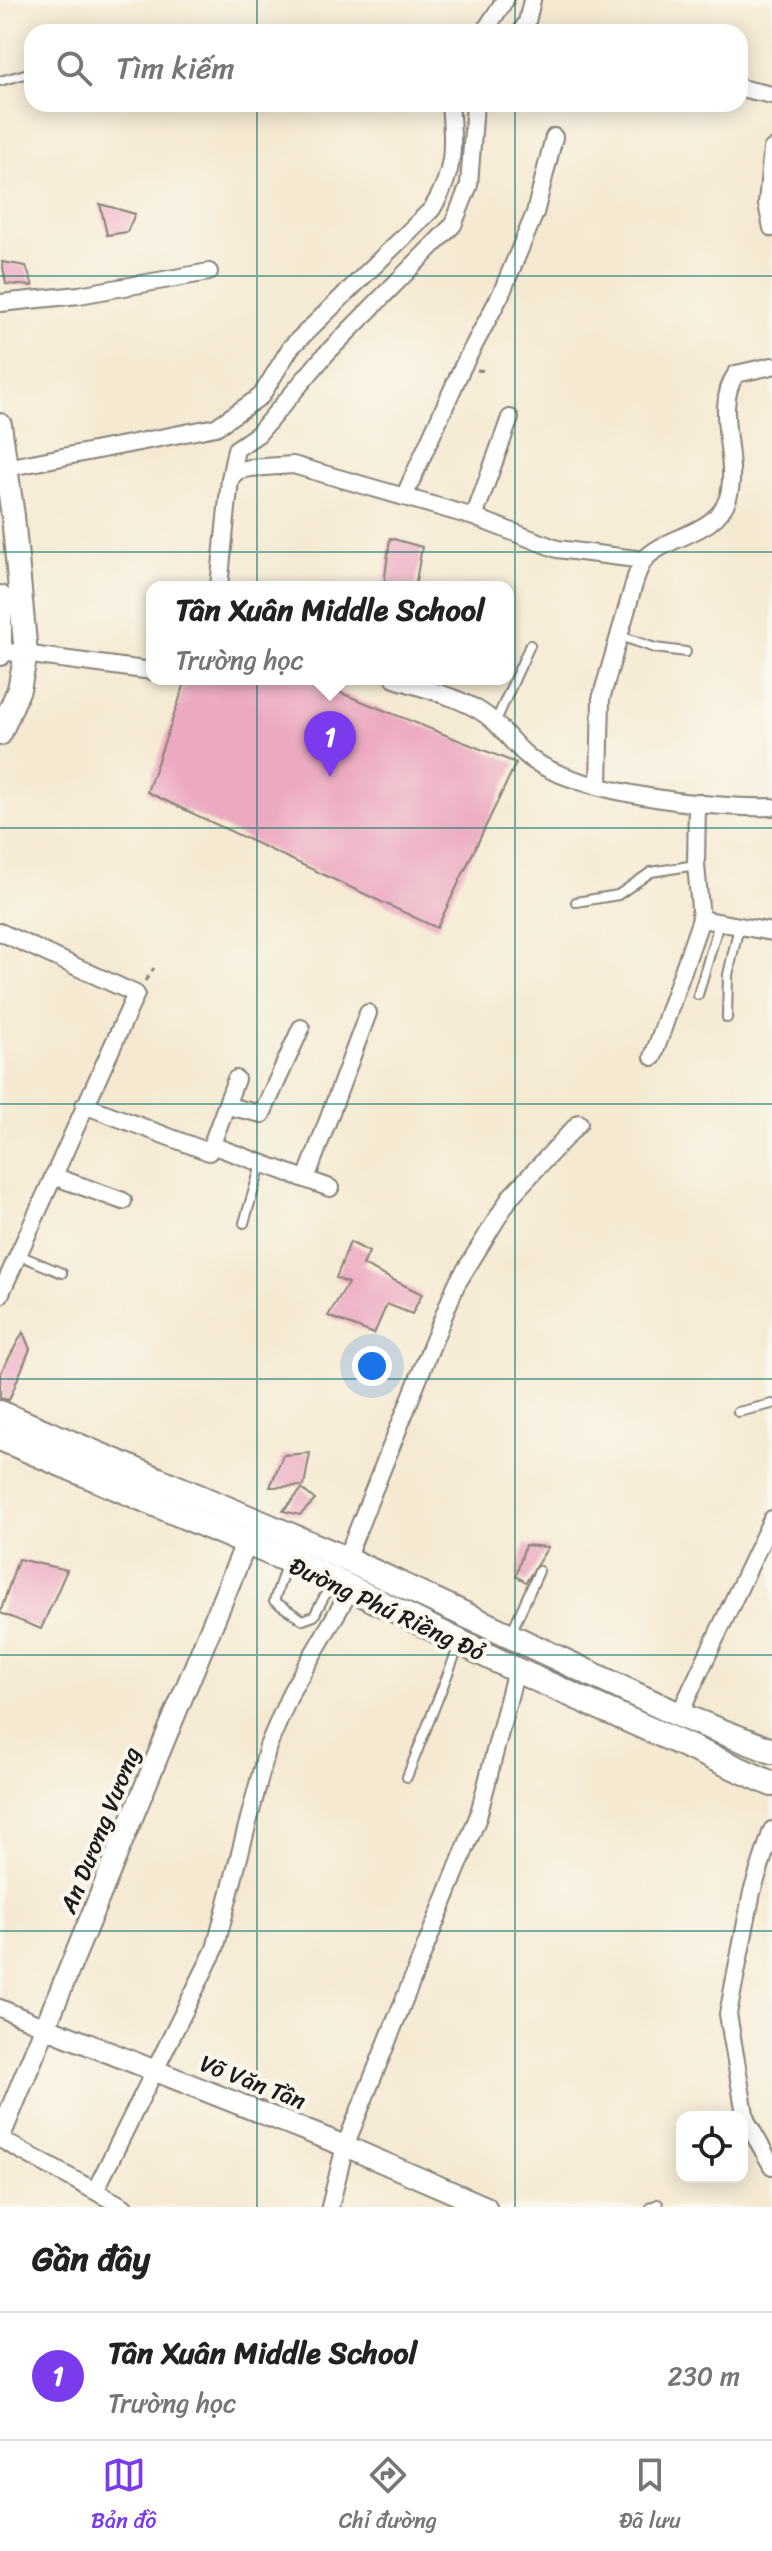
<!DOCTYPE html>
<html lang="vi">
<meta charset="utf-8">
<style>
body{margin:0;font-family:Sriracha,sans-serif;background:#f2f2f2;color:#222}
.controls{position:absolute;right:24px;bottom:24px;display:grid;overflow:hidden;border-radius:16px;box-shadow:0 4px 20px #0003}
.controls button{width:72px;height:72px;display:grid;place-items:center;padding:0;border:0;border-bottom:2px solid #e0e0e0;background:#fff;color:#222;font:40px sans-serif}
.you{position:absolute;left:372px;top:1366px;width:28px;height:28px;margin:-20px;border:6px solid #fff;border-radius:50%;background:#1a73e8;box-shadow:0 0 0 12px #1a73e833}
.badge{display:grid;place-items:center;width:52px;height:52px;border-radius:50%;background:#7c3aed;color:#fff;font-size:26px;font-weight:700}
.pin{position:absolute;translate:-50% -66px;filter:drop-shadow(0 2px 4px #0008)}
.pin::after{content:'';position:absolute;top:42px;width:28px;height:24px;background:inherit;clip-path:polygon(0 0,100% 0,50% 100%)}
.popup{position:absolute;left:146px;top:581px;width:368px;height:104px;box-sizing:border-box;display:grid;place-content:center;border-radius:16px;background:#fff;filter:drop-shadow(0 2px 6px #0005);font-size:26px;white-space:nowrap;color:#767676}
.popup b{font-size:30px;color:#222}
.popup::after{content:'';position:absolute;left:50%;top:100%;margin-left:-16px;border:16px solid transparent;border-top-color:#fff}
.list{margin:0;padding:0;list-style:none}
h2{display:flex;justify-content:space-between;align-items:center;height:104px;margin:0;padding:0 32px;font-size:34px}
h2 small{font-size:26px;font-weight:400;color:#767676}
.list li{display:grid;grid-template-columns:52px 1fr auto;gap:24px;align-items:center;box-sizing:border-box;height:128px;padding:0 32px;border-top:2px solid #e0e0e0}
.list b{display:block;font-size:30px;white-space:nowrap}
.list p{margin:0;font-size:26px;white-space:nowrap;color:#767676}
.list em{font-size:26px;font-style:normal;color:#767676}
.icon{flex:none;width:44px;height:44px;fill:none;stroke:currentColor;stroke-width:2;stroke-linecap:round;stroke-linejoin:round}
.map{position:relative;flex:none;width:772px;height:2207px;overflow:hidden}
.search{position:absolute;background:#fff;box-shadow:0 4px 20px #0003;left:24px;right:24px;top:24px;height:88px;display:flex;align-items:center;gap:20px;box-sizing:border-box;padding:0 28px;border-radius:24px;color:#767676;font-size:30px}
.sheet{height:232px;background:#fff}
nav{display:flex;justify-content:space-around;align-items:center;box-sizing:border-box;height:112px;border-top:2px solid #e0e0e0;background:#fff;font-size:22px;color:#767676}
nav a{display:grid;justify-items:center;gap:4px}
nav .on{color:#7c3aed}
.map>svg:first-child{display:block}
.building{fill:#ecaac1}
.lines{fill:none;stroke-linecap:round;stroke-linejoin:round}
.service-casing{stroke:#888277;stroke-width:12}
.minor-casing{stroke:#888277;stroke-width:20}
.tertiary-casing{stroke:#888277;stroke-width:24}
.secondary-casing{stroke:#888277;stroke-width:26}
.primary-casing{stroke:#888277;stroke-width:28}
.path{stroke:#888277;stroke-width:3;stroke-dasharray:6 6;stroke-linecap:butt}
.service{stroke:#fff;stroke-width:8}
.minor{stroke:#fff;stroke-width:16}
.tertiary{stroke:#fff;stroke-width:20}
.secondary{stroke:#fff;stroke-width:22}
.primary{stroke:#fff;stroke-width:24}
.grid{fill:none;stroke:#0f766e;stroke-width:2;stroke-opacity:0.55}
.labels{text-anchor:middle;stroke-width:8;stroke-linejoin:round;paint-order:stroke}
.street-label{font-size:24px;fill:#1c1c1c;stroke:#fbf7ec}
</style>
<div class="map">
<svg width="772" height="2207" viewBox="0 0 772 2207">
<rect width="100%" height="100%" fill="#fbf7ec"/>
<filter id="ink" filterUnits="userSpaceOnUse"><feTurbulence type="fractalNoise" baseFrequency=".0125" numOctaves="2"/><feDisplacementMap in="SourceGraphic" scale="16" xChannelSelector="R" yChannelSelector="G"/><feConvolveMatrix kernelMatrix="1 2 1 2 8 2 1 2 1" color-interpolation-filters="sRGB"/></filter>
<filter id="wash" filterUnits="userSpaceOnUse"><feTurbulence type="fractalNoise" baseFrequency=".006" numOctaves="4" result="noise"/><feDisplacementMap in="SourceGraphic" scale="32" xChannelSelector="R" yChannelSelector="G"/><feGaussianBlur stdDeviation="1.8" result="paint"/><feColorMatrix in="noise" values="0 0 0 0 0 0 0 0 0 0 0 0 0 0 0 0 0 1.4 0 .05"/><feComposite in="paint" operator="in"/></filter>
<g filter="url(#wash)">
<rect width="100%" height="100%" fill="#f5e9d2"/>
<g id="blocks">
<g class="building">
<polygon points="100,204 135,214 127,232 107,235"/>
<polygon points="2,262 26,266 33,286 6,284"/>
<polygon points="390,538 422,547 415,587 384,585"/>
<polygon points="191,679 306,679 516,763 437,928 147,792 184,686"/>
<polygon points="350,1242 369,1252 363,1265 422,1294 412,1314 387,1304 374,1334 328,1316 348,1283 336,1278"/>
<polygon points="23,1332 30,1349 9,1400 0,1398 0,1374"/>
<polygon points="310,1453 304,1486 270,1487 283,1455"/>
<polygon points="302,1489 315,1500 300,1515 283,1511"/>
<polygon points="525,1545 548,1547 526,1582 516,1576"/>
<polygon points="18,1559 67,1570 41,1629 0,1613"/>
</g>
</g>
</g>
<g filter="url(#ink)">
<use href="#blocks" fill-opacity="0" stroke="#888277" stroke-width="2"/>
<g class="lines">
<defs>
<g id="service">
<polyline points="0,81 32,72"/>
<polyline points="620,636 655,648 686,652"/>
<polyline points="495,723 530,645"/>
<polyline points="576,902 618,895 651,872 696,865"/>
<polyline points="698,995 719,923"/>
<polyline points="727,1018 728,975 739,926"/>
<polyline points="244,1223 261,1165"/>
<polyline points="19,1255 62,1273"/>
<polyline points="738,1412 772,1404"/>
<polyline points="287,1562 274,1601 303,1620 314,1616 332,1582"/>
<polyline points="510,1635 539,1571"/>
<polyline points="407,1777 460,1643"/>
<polyline points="651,2207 658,2204"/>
</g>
<g id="minor">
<polyline points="484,32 505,0"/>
<polyline points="521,32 527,22 532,0"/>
<polyline points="740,88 772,95"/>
<polyline points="772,149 767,204 772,228"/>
<polyline points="0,303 79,295 209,272"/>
<path d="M6,468l210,-41 45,-31 30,-49 141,-138c23,-37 22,-62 18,-105"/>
<polyline points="230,479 236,449 258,434 325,355 453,225 469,185 475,104"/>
<polyline points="404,497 462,368 501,294 535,213 554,137"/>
<polyline points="474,517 510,418"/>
<polyline points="219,587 230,479 237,471 250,468 293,465 474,517 557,549 644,560"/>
<polyline points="1,651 152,671"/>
<path d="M395,679c29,10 66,18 91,36 18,13 29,34 48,46 51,33 178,48 238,46"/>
<path d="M599,784l2,-85 35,-122c2,-5 5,-12 8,-17 22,-25 72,-25 84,-62 12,-38 -16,-89 8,-124l36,-8"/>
<polyline points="701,919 772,932"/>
<polyline points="0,932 136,994 0,1295"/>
<polyline points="653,1057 701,919 696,865 697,802"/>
<polyline points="84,1105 209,1152 236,1079"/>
<polyline points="227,1106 262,1114 301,1028"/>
<polyline points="214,1146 330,1188"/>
<polyline points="53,1176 123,1201"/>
<polyline points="306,1179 368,1013"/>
<polyline points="346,1559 456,1285 511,1196 579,1123"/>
<polyline points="679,1715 772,1519"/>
<polyline points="772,1830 752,1892 728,2014 746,2120 772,2166"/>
<polyline points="0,2008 47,2028"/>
<polyline points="0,2139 124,2207"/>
<polyline points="96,2189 215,1949 268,1746 292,1690 351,1589"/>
<polyline points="330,2207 345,2146 478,1817 516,1670"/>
</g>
<g id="tertiary">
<polyline points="47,2028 345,2146 486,2207"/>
<polyline points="0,2136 252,1529"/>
</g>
<g id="secondary">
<polyline points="0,425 13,516 26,654 19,689 0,734"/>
<polyline points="0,597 0,654"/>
</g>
<g id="primary">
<polyline points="0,1413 346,1559 679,1715 772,1751"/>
<polyline points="0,1438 334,1580 516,1670 772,1784"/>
</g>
</defs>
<use href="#service" class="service-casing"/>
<use href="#minor" class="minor-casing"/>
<use href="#tertiary" class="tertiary-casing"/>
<use href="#secondary" class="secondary-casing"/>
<use href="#primary" class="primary-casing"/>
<g class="path">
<polyline points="477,370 487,371"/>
<polyline points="145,981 154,968"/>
</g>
<use href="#service" class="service"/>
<use href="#minor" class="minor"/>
<use href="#tertiary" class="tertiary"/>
<use href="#secondary" class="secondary"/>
<use href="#primary" class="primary"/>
</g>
</g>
<path class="grid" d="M257,0v32M515,0v32M257,104v2103M515,104v2103M0,276h772M0,552h772M0,828h772M0,1104h772M0,1379h772M0,1655h772M0,1931h772"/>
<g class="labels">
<g class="street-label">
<text transform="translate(387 1609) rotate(25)" y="8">Đường Phú Riềng Đỏ</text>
<text transform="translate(100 1830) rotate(-68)" y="8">An Dương Vương</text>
<text transform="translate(253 2082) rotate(21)" y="8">Võ Văn Tần</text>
</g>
</g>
</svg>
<div class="controls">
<button><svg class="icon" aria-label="locate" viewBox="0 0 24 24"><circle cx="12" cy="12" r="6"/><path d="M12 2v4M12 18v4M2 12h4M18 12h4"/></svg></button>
</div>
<div class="you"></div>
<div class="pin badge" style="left:330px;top:777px">1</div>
<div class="popup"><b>Tân Xuân Middle School</b>Trường học</div>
<div class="search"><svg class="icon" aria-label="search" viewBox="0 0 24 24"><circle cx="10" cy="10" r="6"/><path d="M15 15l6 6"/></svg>Tìm kiếm</div>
</div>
<section class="sheet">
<h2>Gần đây<small></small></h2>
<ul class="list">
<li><span class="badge">1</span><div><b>Tân Xuân Middle School</b><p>Trường học</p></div><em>230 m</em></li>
</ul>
</section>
<nav>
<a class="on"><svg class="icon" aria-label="map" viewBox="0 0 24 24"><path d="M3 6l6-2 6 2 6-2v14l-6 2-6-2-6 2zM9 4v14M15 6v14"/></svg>Bản đồ</a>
<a><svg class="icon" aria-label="directions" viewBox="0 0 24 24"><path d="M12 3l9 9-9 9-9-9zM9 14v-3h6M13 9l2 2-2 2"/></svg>Chỉ đường</a>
<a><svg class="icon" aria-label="saved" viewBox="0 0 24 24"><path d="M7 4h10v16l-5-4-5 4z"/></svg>Đã lưu</a>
</nav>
